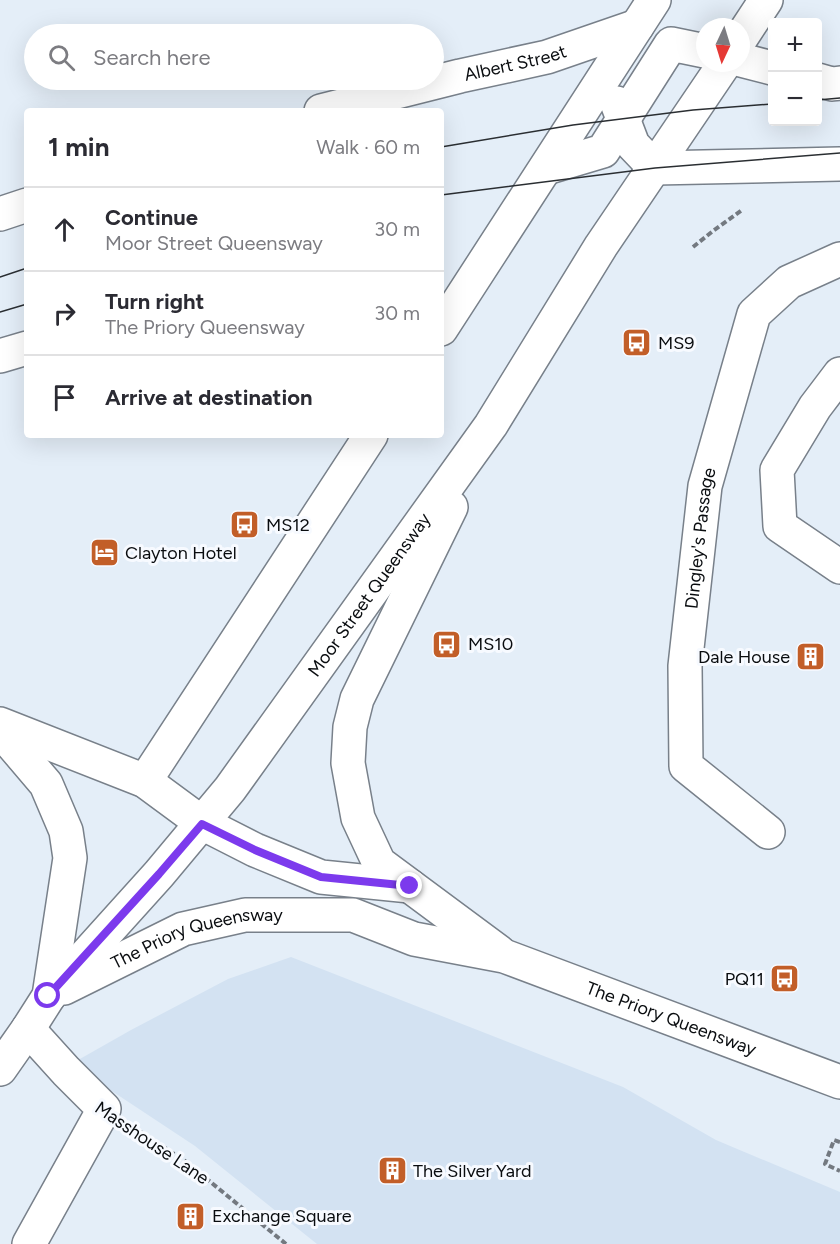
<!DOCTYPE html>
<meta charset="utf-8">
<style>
body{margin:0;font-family:Figtree,sans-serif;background:#f2f2f3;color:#2b2b33}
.controls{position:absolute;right:18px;top:18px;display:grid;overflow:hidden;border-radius:6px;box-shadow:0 6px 24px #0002}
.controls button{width:54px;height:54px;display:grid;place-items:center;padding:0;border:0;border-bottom:2px solid #e1e1e2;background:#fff;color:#2b2b33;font:30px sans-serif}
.compass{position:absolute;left:696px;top:18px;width:54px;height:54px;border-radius:50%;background:#fff;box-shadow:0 6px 24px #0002;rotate:184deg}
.stop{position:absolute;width:18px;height:18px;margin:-14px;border:4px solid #7c3aed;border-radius:50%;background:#fff}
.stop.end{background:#7c3aed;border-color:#fff;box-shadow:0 2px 6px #0008}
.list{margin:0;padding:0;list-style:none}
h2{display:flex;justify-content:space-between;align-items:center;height:78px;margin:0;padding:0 24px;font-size:26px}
h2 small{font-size:20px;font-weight:400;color:#7c7c81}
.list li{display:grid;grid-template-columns:39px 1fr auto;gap:18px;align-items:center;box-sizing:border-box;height:84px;padding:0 24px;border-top:2px solid #e1e1e2}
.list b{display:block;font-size:22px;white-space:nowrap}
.list p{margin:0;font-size:20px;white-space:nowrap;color:#7c7c81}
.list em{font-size:20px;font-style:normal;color:#7c7c81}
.icon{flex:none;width:33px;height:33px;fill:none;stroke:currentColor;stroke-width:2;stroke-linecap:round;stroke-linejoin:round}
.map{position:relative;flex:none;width:840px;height:1244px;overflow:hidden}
.search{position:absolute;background:#fff;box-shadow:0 6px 24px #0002;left:24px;top:24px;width:420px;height:66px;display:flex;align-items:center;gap:15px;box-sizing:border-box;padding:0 21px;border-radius:33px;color:#7c7c81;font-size:22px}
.panel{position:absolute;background:#fff;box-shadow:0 6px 24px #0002;left:24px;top:108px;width:420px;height:330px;border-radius:6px}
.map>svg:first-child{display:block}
.built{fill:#d3e2f2}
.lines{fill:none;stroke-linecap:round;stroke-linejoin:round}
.minor-casing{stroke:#78808a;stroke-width:36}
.major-casing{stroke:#78808a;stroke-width:36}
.path{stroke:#737980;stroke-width:4;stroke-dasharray:6 3;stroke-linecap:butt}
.minor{stroke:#fff;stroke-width:33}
.major{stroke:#fff;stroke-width:33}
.tram{stroke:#2a2e32;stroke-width:1.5}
.route{stroke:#7c3aed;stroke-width:8}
.labels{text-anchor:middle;stroke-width:6;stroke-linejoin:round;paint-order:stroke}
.street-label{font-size:18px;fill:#090c0f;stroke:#f7faff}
.poi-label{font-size:18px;fill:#090c0f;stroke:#f7faff;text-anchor:start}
</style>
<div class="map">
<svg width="840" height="1244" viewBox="0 0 840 1244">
<rect width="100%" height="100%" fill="#e4eef8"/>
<polygon class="built" points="291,957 623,1087 716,1140 840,1192 840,1244 317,1244 195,1146 71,1064 131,1030 228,979"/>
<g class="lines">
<defs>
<g id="minor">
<polyline points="741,38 766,0"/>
<polyline points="741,60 772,68"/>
<polyline points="818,80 832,84 840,83"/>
<polyline points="617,103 633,145 655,168"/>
<path id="s1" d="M321,111l139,-35 87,-19 90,-31"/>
<polyline points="546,168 603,151 671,44 705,51"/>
<polyline points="655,168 840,164"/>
<polyline points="0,214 27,205"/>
<polyline points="441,329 654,0"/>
<polyline points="0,356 27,348"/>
<polyline points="840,374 815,407 777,470 780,526 840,567"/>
<polyline points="451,507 357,699 350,727 348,763 358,818 379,863 499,952"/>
<polyline points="0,724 145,781 202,823 255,850 321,877 410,886"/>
<polyline points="145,781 371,435"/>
<path id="s2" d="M768,832l-82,-66 -1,-100 20,-180 49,-172 35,-32 51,-23"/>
<path id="s3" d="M64,988l119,-59 62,-14h108l61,24 90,17 336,126"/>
<path id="s4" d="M49,996l110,-122 71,-85 261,-364 110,-179 124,-183"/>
<polyline points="28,1029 66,1071 104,1109 29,1244"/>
</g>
<polyline id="major" points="0,730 46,784 66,831 70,858 49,996 28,1029 0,1069"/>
</defs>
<use href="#minor" class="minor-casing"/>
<use href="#major" class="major-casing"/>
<g class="path">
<polyline points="693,247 713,231 742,210"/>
<polyline points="139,1131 185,1161 286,1244"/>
<polyline points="840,1142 834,1140 825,1164 840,1171"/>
</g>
<use href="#minor" class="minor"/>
<use href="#major" class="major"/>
<g class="tram">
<polyline points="818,100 840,98"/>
<polyline points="441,147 573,125 693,110 772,104"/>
<polyline points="441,195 655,168 840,153"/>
<polyline points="0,277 27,268"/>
<polyline points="0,312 27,304"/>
</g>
</g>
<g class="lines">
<polyline class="route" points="48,996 159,874 202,824 255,850 321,877 410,886"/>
</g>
<defs>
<symbol id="bus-square" viewBox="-11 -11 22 22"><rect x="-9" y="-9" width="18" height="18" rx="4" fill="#c25e28" stroke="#f7faff"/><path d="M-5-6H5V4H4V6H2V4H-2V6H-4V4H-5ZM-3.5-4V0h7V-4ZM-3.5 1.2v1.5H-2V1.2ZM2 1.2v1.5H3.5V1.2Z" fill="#fff"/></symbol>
<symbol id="hotel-square" viewBox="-11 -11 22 22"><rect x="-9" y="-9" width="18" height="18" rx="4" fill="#c25e28" stroke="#f7faff"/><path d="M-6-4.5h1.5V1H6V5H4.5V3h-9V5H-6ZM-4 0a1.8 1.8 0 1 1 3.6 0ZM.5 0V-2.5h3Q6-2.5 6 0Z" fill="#fff"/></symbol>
<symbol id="building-square" viewBox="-11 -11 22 22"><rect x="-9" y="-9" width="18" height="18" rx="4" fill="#c25e28" stroke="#f7faff"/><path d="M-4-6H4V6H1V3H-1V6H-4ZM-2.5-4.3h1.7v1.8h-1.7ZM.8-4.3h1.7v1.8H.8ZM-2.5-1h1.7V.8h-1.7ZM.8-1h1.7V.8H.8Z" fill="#fff"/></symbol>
</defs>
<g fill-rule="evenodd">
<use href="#bus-square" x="620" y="326" width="33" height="33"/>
<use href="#bus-square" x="228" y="508" width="33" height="33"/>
<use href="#hotel-square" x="88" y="536" width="33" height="33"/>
<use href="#bus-square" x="430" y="628" width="33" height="33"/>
<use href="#building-square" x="794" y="640" width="33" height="33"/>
<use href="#bus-square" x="768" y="962" width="33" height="33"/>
<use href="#building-square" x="376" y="1154" width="33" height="33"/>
<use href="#building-square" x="174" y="1200" width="33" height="33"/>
</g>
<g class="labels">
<g class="street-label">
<text dy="6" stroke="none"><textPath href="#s1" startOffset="200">Albert Street</textPath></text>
<text dy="6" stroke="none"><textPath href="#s2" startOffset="334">Dingley's Passage</textPath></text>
<text dy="6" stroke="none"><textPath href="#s4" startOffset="514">Moor Street Queensway</textPath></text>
<text dy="6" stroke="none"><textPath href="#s3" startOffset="144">The Priory Queensway</textPath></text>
<text dy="6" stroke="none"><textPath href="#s3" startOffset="640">The Priory Queensway</textPath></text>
<text transform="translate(152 1143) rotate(34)" y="6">Masshouse Lane</text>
</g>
<g class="poi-label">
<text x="658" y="349">MS9</text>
<text x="266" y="531">MS12</text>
<text x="125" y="559">Clayton Hotel</text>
<text x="468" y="650">MS10</text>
<text x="790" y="663" text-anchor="end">Dale House</text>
<text x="764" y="985" text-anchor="end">PQ11</text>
<text x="413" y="1177">The Silver Yard</text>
<text x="212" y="1222">Exchange Square</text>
</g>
</g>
</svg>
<div class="controls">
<button>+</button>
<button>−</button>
</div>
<svg class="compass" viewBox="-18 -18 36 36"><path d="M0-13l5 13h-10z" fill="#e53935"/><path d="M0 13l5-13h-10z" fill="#7c7c81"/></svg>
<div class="stop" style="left:48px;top:996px"></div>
<div class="stop end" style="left:410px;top:886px"></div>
<div class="search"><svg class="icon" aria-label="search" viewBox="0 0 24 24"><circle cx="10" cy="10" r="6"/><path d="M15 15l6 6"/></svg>Search here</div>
<section class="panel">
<h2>1 min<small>Walk · 60 m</small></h2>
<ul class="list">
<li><svg class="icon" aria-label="ahead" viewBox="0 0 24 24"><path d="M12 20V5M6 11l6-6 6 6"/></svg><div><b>Continue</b><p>Moor Street Queensway</p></div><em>30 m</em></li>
<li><svg class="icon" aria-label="right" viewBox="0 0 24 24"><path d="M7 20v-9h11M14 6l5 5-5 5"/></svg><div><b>Turn right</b><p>The Priory Queensway</p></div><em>30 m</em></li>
<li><svg class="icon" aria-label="arrive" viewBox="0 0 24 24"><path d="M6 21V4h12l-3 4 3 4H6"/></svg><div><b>Arrive at destination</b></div></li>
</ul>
</section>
</div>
